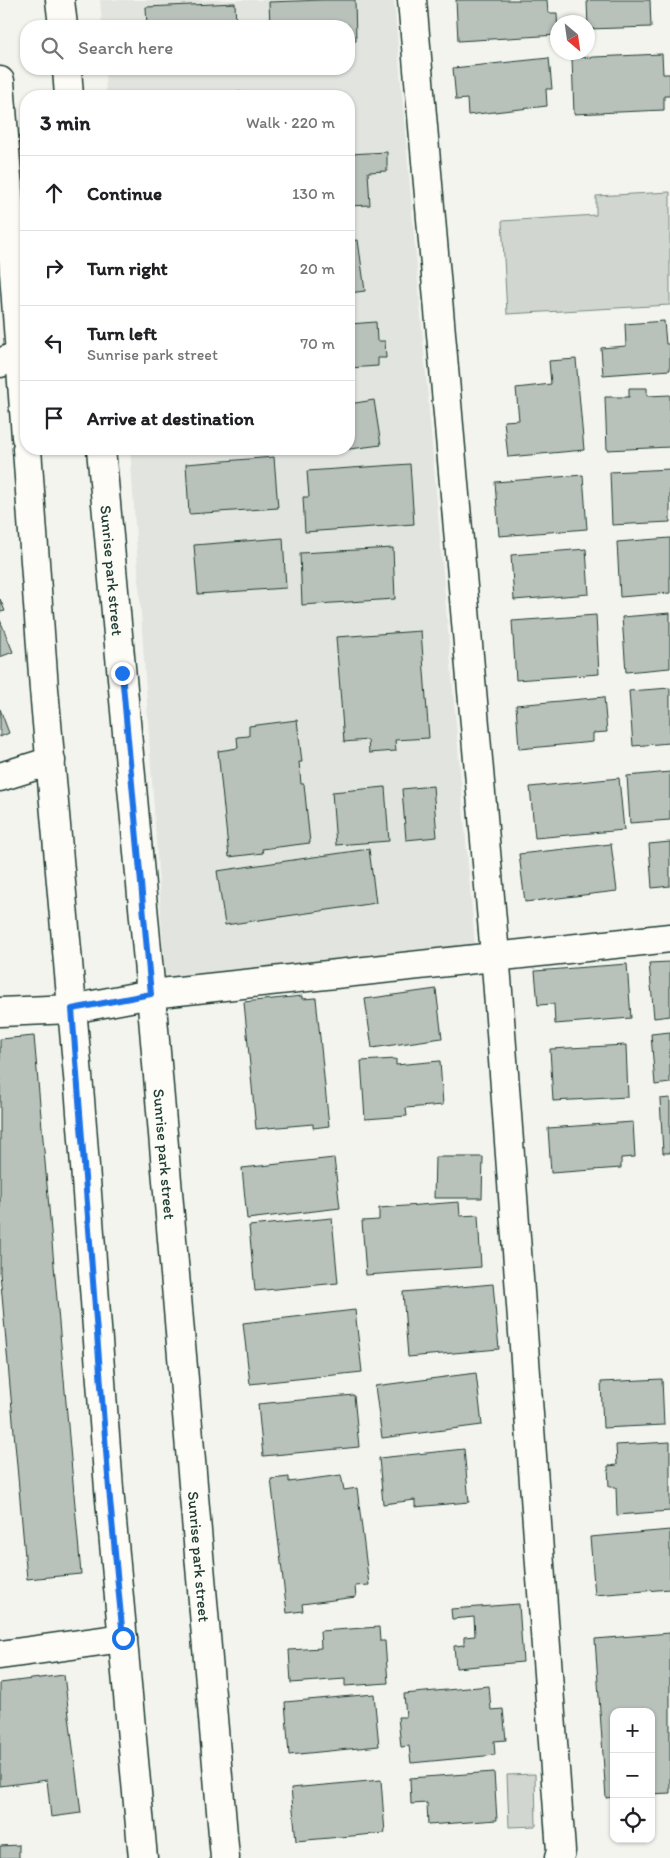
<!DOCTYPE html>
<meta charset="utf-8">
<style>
body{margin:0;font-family:Itim,sans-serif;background:#f2f2f2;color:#202124}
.controls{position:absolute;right:15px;bottom:15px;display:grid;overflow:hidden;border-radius:10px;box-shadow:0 1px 4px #0004}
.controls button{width:45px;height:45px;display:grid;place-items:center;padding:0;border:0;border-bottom:1px solid #e0e0e0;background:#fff;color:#202124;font:25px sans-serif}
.compass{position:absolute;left:550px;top:15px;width:45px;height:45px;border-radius:50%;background:#fff;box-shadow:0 1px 4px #0004;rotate:151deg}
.stop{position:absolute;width:15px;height:15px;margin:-11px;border:4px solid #1a73e8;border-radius:50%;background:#fff}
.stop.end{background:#1a73e8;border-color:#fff;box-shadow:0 1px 5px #0008}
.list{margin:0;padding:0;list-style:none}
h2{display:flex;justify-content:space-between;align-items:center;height:65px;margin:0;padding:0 20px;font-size:21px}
h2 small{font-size:16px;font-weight:400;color:#757577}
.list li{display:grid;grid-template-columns:32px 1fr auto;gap:15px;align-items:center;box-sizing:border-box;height:75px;padding:0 20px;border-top:1px solid #e0e0e0}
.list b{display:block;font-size:19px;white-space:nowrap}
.list p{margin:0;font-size:16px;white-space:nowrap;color:#757577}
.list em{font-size:16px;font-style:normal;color:#757577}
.icon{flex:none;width:28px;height:28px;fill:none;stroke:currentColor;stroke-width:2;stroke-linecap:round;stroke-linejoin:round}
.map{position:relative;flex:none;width:670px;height:1858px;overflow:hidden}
.search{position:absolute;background:#fff;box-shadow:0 1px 4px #0004;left:20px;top:20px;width:335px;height:55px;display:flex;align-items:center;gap:12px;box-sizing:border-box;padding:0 18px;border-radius:20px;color:#757577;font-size:19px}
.panel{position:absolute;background:#fff;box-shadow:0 1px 4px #0004;left:20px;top:90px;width:335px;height:365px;border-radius:20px}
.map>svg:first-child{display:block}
.built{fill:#e2e5df}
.green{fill:#d1d6d1;stroke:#788a82}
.building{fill:#b9c1bb;stroke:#1f3d34}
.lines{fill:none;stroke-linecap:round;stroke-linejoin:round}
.minor-casing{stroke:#1f3d34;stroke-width:31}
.secondary-casing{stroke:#1f3d34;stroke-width:31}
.minor{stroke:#fdfcf7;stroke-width:28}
.secondary{stroke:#fdfcf7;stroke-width:28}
.route{stroke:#1a73e8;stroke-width:6}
.labels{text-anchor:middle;stroke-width:4;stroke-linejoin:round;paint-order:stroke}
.street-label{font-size:16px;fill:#1f3d34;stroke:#fdfcf7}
</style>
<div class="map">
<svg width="670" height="1858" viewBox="0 0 670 1858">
<rect width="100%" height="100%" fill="#f4f4ef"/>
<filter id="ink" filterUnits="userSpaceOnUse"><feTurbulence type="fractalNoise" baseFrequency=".02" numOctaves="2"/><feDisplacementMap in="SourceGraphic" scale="10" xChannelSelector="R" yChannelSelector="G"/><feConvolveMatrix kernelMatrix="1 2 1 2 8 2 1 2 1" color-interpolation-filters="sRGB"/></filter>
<g filter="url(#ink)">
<polygon class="built" points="100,0 394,0 475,945 165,978 130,449 349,449 349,96 106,96 105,69 349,69 349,26 102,26"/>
<g class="green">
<polygon points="670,192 670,305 507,314 502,221 596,215 596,196"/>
<polygon points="535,1774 536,1826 509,1827 507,1775"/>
</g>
<g class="building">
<polygon points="323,0 355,0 356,41 349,42 349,26 270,26 269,2"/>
<polygon points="456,0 547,0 548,13 557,13 558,35 458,41"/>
<polygon points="587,0 650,0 651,27 588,29"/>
<polygon points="235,3 236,26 147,26 146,7"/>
<polygon points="662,54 663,74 670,74 670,96 664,96 664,110 574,114 572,58"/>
<polygon points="549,58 552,89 546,89 547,106 468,115 467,99 456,100 453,68"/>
<polygon points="241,92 242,96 200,96"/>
<polygon points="387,152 387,171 368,172 370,205 349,206 349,154"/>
<polygon points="358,240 365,291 349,293 349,241"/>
<polygon points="664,321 666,344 670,344 670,370 603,375 601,348 626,346 625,324"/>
<polygon points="376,322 377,341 385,341 386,358 378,358 378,366 349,368 349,324"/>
<polygon points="576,359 584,450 508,457 504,421 519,420 516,388 551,384 549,361"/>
<polygon points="629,388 647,388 647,396 670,395 670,447 607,450 605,397 629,397"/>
<polygon points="374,400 381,445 319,453 318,449 349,449 349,404"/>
<polygon points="274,457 278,508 189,514 186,464"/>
<polygon points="410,464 414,524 305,532 303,497 309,497 307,471"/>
<polygon points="670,469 670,522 612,525 610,472"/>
<polygon points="583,475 587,529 499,536 495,482"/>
<polygon points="283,538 286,588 198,594 194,545"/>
<polygon points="670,538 670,593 620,597 617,542"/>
<polygon points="393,548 395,599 302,605 300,553"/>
<polygon points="586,549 589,594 514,600 511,555"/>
<polygon points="0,599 5,611 0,612"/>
<polygon points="670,613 670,668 626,672 622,617"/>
<polygon points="596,615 599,674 516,680 512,621"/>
<polygon points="0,620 13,652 0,657"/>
<polygon points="421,631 429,738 395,740 396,751 369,753 368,740 344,742 336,637"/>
<polygon points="670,688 670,743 633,746 629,691"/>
<polygon points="604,697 607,732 593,733 593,742 519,749 516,705"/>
<polygon points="0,709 9,733 0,737"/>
<polygon points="297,720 302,762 299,762 301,784 304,784 310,843 262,849 263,853 229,857 218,751 238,748 237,737 249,736 249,726"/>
<polygon points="670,772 670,820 630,823 627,776"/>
<polygon points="619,778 624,830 535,838 530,787"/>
<polygon points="433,786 437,837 406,840 402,789"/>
<polygon points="385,787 389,841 336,845 332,792"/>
<polygon points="670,842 670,886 652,888 649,844"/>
<polygon points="611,844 617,891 525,902 519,854"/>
<polygon points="369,849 376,903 225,925 217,871"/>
<polygon points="670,962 670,1016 654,1018 649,963"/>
<polygon points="627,964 631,1018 555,1024 554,1004 538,1005 535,971"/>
<polygon points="436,989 442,1038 372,1048 365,999"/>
<polygon points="302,996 302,999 316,998 329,1126 313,1128 313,1124 256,1129 244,1002"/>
<polygon points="670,1032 670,1083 655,1085 651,1034"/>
<polygon points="34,1036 81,1574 27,1579 0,1273 0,1039"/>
<polygon points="626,1045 628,1097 553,1101 550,1049"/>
<polygon points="396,1059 396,1065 440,1061 443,1105 406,1108 407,1116 365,1119 361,1061"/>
<polygon points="670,1098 670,1153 663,1153 660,1099"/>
<polygon points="633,1122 635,1157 621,1158 621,1168 551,1173 548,1128"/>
<polygon points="435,1157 483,1157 482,1198 434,1198"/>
<polygon points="334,1158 340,1208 247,1219 242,1168"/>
<polygon points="459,1202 460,1216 478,1215 481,1267 366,1275 362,1221 379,1220 379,1208"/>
<polygon points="332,1218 338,1283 255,1291 249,1226"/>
<polygon points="493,1284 499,1349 408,1357 403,1292"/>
<polygon points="355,1310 362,1372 250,1384 243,1323"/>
<polygon points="476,1373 482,1425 382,1438 375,1386"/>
<polygon points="662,1379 664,1425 603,1428 601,1382"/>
<polygon points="354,1395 359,1447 263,1456 258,1404"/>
<polygon points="670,1442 670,1511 617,1515 616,1487 609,1487 608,1466 617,1465 616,1445"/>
<polygon points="464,1449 469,1502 415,1507 415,1500 383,1504 379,1458"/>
<polygon points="341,1475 344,1490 357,1488 369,1585 355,1586 356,1597 302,1604 303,1611 287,1613 271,1479 289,1477 289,1482"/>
<polygon points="670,1530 670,1589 595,1595 590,1537"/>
<polygon points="519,1604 523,1662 456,1668 454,1646 464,1645 464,1637 475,1636 474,1617 452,1619 451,1609"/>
<polygon points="379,1627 380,1641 385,1641 388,1683 345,1686 345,1679 291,1683 289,1650 321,1648 320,1631"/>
<polygon points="670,1633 670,1793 651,1794 651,1712 614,1712 614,1797 606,1798 595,1639"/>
<polygon points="64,1675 81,1813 51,1817 47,1780 0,1786 0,1683"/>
<polygon points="489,1686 491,1710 503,1709 506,1740 494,1741 495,1755 411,1763 409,1746 401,1747 398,1717 406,1717 404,1694"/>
<polygon points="374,1694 379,1746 289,1755 285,1702"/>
<polygon points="494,1772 497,1820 428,1825 427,1803 411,1804 410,1778"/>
<polygon points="381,1780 385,1833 296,1841 291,1788"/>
<polygon points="19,1845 19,1858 0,1858 0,1846"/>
</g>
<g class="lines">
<defs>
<g id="minor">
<polyline points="412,0 497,978 561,1851 559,1858"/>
<polyline points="0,363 20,354"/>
<polyline points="0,777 51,761"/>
<polyline points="0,1012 72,1009 151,994 670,938"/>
<polyline points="0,1655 123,1638"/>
</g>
<g id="secondary">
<polyline points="60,0 63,26"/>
<polyline points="67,69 69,96"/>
<polyline points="0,81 26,437"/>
<polyline points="27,449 44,689 80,1099 109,1489 143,1858"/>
<path id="s1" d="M101,449l50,545 74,864"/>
</g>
</defs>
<use href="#minor" class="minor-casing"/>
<use href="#secondary" class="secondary-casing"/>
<use href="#minor" class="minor"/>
<use href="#secondary" class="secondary"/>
</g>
</g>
<g class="lines" filter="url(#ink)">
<polyline class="route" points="122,673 151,994 72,1009 109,1489 123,1638"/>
</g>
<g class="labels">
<g class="street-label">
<text dy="6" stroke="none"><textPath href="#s1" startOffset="122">Sunrise park street</textPath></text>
<text dy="6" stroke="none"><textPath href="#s1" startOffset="708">Sunrise park street</textPath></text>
<text dy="6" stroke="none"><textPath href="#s1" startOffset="1112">Sunrise park street</textPath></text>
</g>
</g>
</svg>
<div class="controls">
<button>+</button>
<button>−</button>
<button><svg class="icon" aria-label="locate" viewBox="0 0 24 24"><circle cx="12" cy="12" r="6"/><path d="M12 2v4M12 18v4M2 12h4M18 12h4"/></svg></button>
</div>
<svg class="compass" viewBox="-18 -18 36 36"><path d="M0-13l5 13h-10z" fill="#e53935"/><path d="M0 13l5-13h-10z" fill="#757577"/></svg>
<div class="stop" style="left:123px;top:1638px"></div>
<div class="stop end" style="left:122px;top:673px"></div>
<div class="search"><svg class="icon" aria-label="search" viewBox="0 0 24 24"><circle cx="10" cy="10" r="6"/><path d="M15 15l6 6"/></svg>Search here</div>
<section class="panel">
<h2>3 min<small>Walk · 220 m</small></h2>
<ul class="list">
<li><svg class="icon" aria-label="ahead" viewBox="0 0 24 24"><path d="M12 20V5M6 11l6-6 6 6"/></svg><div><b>Continue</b></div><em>130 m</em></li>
<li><svg class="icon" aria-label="right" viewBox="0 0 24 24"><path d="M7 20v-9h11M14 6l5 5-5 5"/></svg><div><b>Turn right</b></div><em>20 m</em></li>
<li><svg class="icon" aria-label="left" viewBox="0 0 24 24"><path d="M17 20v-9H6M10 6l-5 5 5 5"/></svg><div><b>Turn left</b><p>Sunrise park street</p></div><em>70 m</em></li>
<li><svg class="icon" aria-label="arrive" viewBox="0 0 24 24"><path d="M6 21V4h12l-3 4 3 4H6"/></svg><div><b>Arrive at destination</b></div></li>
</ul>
</section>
</div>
